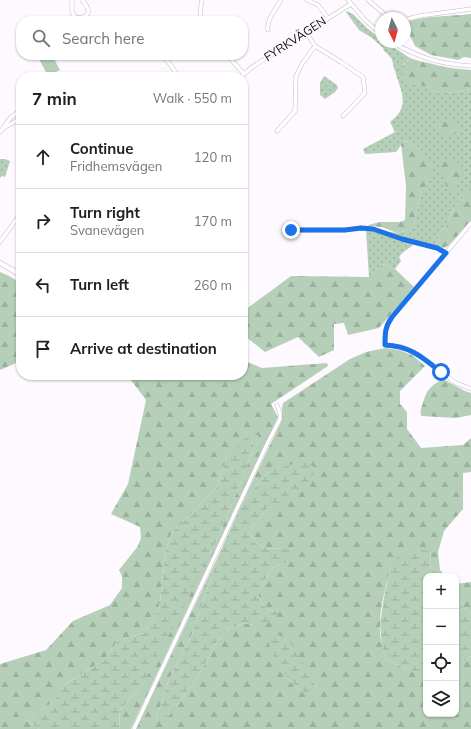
<!DOCTYPE html>
<meta charset="utf-8">
<style>
body{margin:0;font-family:Mulish,sans-serif;background:#f2f2f2;color:#202124}
.controls{position:absolute;right:12px;bottom:12px;display:grid;overflow:hidden;border-radius:8px;box-shadow:0 1px 3px #0004}
.controls button{width:36px;height:36px;display:grid;place-items:center;padding:0;border:0;border-bottom:1px solid #e0e0e0;background:#fff;color:#202124;font:20px sans-serif}
.compass{position:absolute;left:375px;top:12px;width:36px;height:36px;border-radius:50%;background:#fff;box-shadow:0 1px 3px #0004;rotate:174deg}
.stop{position:absolute;width:12px;height:12px;margin:-9px;border:3px solid #1a73e8;border-radius:50%;background:#fff}
.stop.end{background:#1a73e8;border-color:#fff;box-shadow:0 1px 4px #0008}
.list{margin:0;padding:0;list-style:none}
h2{display:flex;justify-content:space-between;align-items:center;height:52px;margin:0;padding:0 16px;font-size:17px}
h2 small{font-size:13px;font-weight:400;color:#757577}
.list li{display:grid;grid-template-columns:26px 1fr auto;gap:12px;align-items:center;box-sizing:border-box;height:64px;padding:0 16px;border-top:1px solid #e0e0e0}
.list b{display:block;font-size:15px;white-space:nowrap}
.list p{margin:0;font-size:13px;white-space:nowrap;color:#757577}
.list em{font-size:13px;font-style:normal;color:#757577}
.icon{flex:none;width:22px;height:22px;fill:none;stroke:currentColor;stroke-width:2;stroke-linecap:round;stroke-linejoin:round}
.map{position:relative;flex:none;width:471px;height:729px;overflow:hidden}
.search{position:absolute;background:#fff;box-shadow:0 1px 3px #0004;left:16px;top:16px;width:232px;height:44px;display:flex;align-items:center;gap:10px;box-sizing:border-box;padding:0 14px;border-radius:16px;color:#757577;font-size:15px}
.panel{position:absolute;background:#fff;box-shadow:0 1px 3px #0004;left:16px;top:72px;width:232px;height:308px;border-radius:16px}
.map>svg:first-child{display:block}
.green{fill:url(#green-dots)}
.forest{fill:url(#forest-firs);fill-rule:evenodd}
.wetland{fill:url(#wetland-marsh)}
.pitch{fill:#b6cfb8}
.lines{fill:none;stroke-linecap:round;stroke-linejoin:round}
.minor-casing{stroke:#c4bac6;stroke-width:4.5}
.tertiary-casing{stroke:#c4bac6;stroke-width:5.5}
.minor{stroke:#fff;stroke-width:3.5}
.tertiary{stroke:#fff;stroke-width:4.5}
.route{stroke:#1a73e8;stroke-width:5}
.labels{text-anchor:middle;stroke-width:3;stroke-linejoin:round;paint-order:stroke}
.street-label{font-size:12px;fill:#100d11;stroke:#fdf9fe}
</style>
<div class="map">
<svg width="471" height="729" viewBox="0 0 471 729">
<defs>
<pattern id="green-dots" width="8" height="8" patternUnits="userSpaceOnUse"><rect width="8" height="8" fill="#b6cfb8"/><path d="M2 2h.1M6 6h.1" fill="none" stroke="#9bb19d" stroke-width="1.8" stroke-linecap="round"/></pattern>
<pattern id="forest-firs" width="22" height="20" patternUnits="userSpaceOnUse"><rect width="22" height="20" fill="#b6cfb8"/><path d="M5 1l3.5 6h-7zM16 11l3.5 6h-7z" fill="#9bb19d"/></pattern>
<pattern id="wetland-marsh" width="20" height="14" patternUnits="userSpaceOnUse"><rect width="20" height="14" fill="#b6cfb8"/><path d="M1 5h8M5 5V1M11 12h8M15 12V8" fill="none" stroke="#9bb19d"/></pattern>
</defs>
<rect width="100%" height="100%" fill="#fdf9fe"/>
<g class="green">
<path d="M347,11l6,3 14,14 14,11v3h5l24,16 -8,8 5,18h11l11,4 10,5h9l23,-4v101l-8,7 -10,12 -8,20 -6,3 -1,18 -24,-6c-5,5 -11,7 -15,13l2,4 -6,8 -12,-5 -14,13 -3,-47 25,2 6,1 12,-3 5,-5 2,-12 6,-23 9,-11 -9,-28 -12,-9 -6,-1 -8,11 -31,2 -2,-5 32,-17 -5,-10c21,-16 11,-30 5,-51 -4,-12 0,-11 -11,-20l-1,-3 -11,-10 -13,-8 -13,-18z"/>
<polygon points="324,76 337,85 338,88 335,92 325,99 320,95 320,83"/>
<polygon points="0,159 5,159 10,161 5,177 2,176 0,178"/>
</g>
<g class="forest">
<path d="M471,14v44l-7,-1 -6,3 -27,-5 -16,-9 -10,-21v-2c11,-7 51,-7 66,-9z"/>
<path d="M410,58c6,2 12,4 19,5 14,4 27,6 42,7v19l-23,4h-9l-10,-5 -11,-4h-11l-7,-15z"/>
<polygon points="456,120 459,124 460,131 451,135 445,137 439,133 437,127 439,122"/>
<polygon points="403,141 410,142 422,151 431,165 431,179 422,190 416,213 414,225 409,230 397,233 382,227 369,226 368,225 380,222 400,222 405,220 406,186 401,144"/>
<polygon points="452,160 460,163 463,170 462,175 458,179 456,188 453,192 448,192 441,172 440,163 442,161"/>
<polygon points="471,190 471,221 448,246 443,248 438,246 439,232 445,229 453,209 463,197"/>
<polygon points="383,264 395,269 414,287 379,328 348,335 344,323 334,324 334,350 319,357 298,337 265,352 246,337 243,357 243,308 245,310 291,276 369,277"/>
<polygon points="0,272 9,276 21,283 21,361 0,370"/>
<path d="M385,348l14,2 13,5 13,11 -25,25v13l7,8v17l14,19 42,-3 8,-7v34l-8,1v36l-19,22 -6,21 2,18 6,6h-14l-2,-12 1,-12 -40,14c-4,18 -11,39 -11,57 -1,13 3,25 6,37l31,13h9v41h30v-46l15,-12v73h-335l84,-177 -28,82 -23,46 -13,39 20,-12 27,-39 15,-28 11,-12 7,-1 7,-4 10,2 26,-14 -10,-1 -7,-6 -4,-10 4,-9 11,-18 15,-4 -6,-15 -12,1 -15,-6 -6,-11 18,-23 16,-6 13,-12 -28,-19 -26,31 39,-81c2,-6 0,-13 2,-19l67,-44 16,-7zM281,671l28,4 8,11 -3,9 -19,-8z"/>
<polygon points="243,360 262,368 327,363 328,366 271,404 278,417 131,729 119,729 120,710 141,687 218,537 241,482 258,435 227,455 218,486 190,515 172,532 166,549 159,610 144,633 118,640 105,659 65,684 54,701 27,720 39,729 0,729 0,664 46,650 73,621 110,605 122,588 122,576 119,570 138,546 141,538 140,527 111,514 128,484 146,400 127,375 243,375"/>
<path d="M443,379l22,12 6,2v22l-15,3 -35,-2c-1,-5 0,-8 2,-13 4,-13 7,-17 20,-24z"/>
<polygon points="471,582 471,614 463,607 459,598 456,596 456,584"/>
</g>
<g class="wetland">
<polygon points="249,435 258,435 241,482 218,537 176,622 141,687 120,710 119,729 39,729 27,720 54,701 65,684 105,659 118,640 144,633 159,610 166,549 172,532 190,515 218,486 227,455"/>
<polygon points="302,461 314,467 314,477 296,491 283,504 267,509 249,532 255,543 270,549 282,548 298,550 288,563 273,567 262,585 258,594 262,604 269,610 279,611 278,615 272,621 253,625 243,623 236,627 229,628 218,640 203,668 176,707 169,716 156,719 169,680 192,634 220,552 242,503 268,472"/>
<polygon points="419,549 431,552 430,564 432,576 426,576 426,673 417,673 386,660 382,646 380,624 384,597 391,566 400,554"/>
<polygon points="456,596 459,598 463,607 471,614 471,656 456,668"/>
<polygon points="272,633 289,639 317,687 314,696 295,687 281,671 271,650 267,638"/>
</g>
<polygon class="pitch" points="46,55 52,55 60,70 48,76 39,59"/>
<g class="lines">
<defs>
<g id="minor">
<path d="M72,0v11l2,5c5,3 16,1 14,-7 -1,-3 -4,-7 -6,-9"/>
<polyline points="307,0 318,5 328,18"/>
<polyline points="348,0 365,20 381,34"/>
<polyline points="368,0 389,18"/>
<polyline points="405,20 408,19 419,16 471,9"/>
<polyline points="201,21 200,12 202,0"/>
<path d="M268,30c-2,-10 8,-21 13,-30"/>
<polyline points="306,32 315,46 341,62 363,77 365,93 343,116"/>
<path d="M392,42c27,16 48,22 79,24"/>
<polyline points="227,55 244,74"/>
<polyline points="164,56 179,77"/>
<path d="M241,77c12,-13 28,-20 43,-30 22,-14 44,-29 67,-43"/>
<polyline points="5,127 18,120 21,119"/>
<polyline points="277,131 295,111 296,76 302,64 315,46"/>
<path d="M0,132c7,-8 10,-18 21,-20"/>
<path d="M471,223l-79,94c-7,10 -7,16 -7,28l17,2 15,7 39,29 15,6"/>
<polyline points="291,230 345,230 361,228 373,229 402,239 437,248 446,253"/>
<polyline points="0,242 21,213"/>
<polyline points="134,729 267,444 280,419 280,413 277,405"/>
</g>
<polyline id="tertiary" points="0,263 21,275"/>
</defs>
<use href="#minor" class="minor-casing"/>
<use href="#tertiary" class="tertiary-casing"/>
<use href="#minor" class="minor"/>
<use href="#tertiary" class="tertiary"/>
</g>
<g class="lines">
<path class="route" d="M291,230h54l16,-2 12,1 29,10 35,9 9,5 -54,64c-7,10 -7,16 -7,28 25,1 37,12 56,27"/>
</g>
<g class="labels">
<g class="street-label">
<text transform="translate(295 39) rotate(-33)" y="4">FYRKVÄGEN</text>
</g>
</g>
</svg>
<div class="controls">
<button>+</button>
<button>−</button>
<button><svg class="icon" aria-label="locate" viewBox="0 0 24 24"><circle cx="12" cy="12" r="6"/><path d="M12 2v4M12 18v4M2 12h4M18 12h4"/></svg></button>
<button><svg class="icon" aria-label="layers" viewBox="0 0 24 24"><path d="M12 4l9 5-9 5-9-5zM3 14l9 5 9-5"/></svg></button>
</div>
<svg class="compass" viewBox="-18 -18 36 36"><path d="M0-13l5 13h-10z" fill="#e53935"/><path d="M0 13l5-13h-10z" fill="#757577"/></svg>
<div class="stop" style="left:441px;top:372px"></div>
<div class="stop end" style="left:291px;top:230px"></div>
<div class="search"><svg class="icon" aria-label="search" viewBox="0 0 24 24"><circle cx="10" cy="10" r="6"/><path d="M15 15l6 6"/></svg>Search here</div>
<section class="panel">
<h2>7 min<small>Walk · 550 m</small></h2>
<ul class="list">
<li><svg class="icon" aria-label="ahead" viewBox="0 0 24 24"><path d="M12 20V5M6 11l6-6 6 6"/></svg><div><b>Continue</b><p>Fridhemsvägen</p></div><em>120 m</em></li>
<li><svg class="icon" aria-label="right" viewBox="0 0 24 24"><path d="M7 20v-9h11M14 6l5 5-5 5"/></svg><div><b>Turn right</b><p>Svanevägen</p></div><em>170 m</em></li>
<li><svg class="icon" aria-label="left" viewBox="0 0 24 24"><path d="M17 20v-9H6M10 6l-5 5 5 5"/></svg><div><b>Turn left</b></div><em>260 m</em></li>
<li><svg class="icon" aria-label="arrive" viewBox="0 0 24 24"><path d="M6 21V4h12l-3 4 3 4H6"/></svg><div><b>Arrive at destination</b></div></li>
</ul>
</section>
</div>
